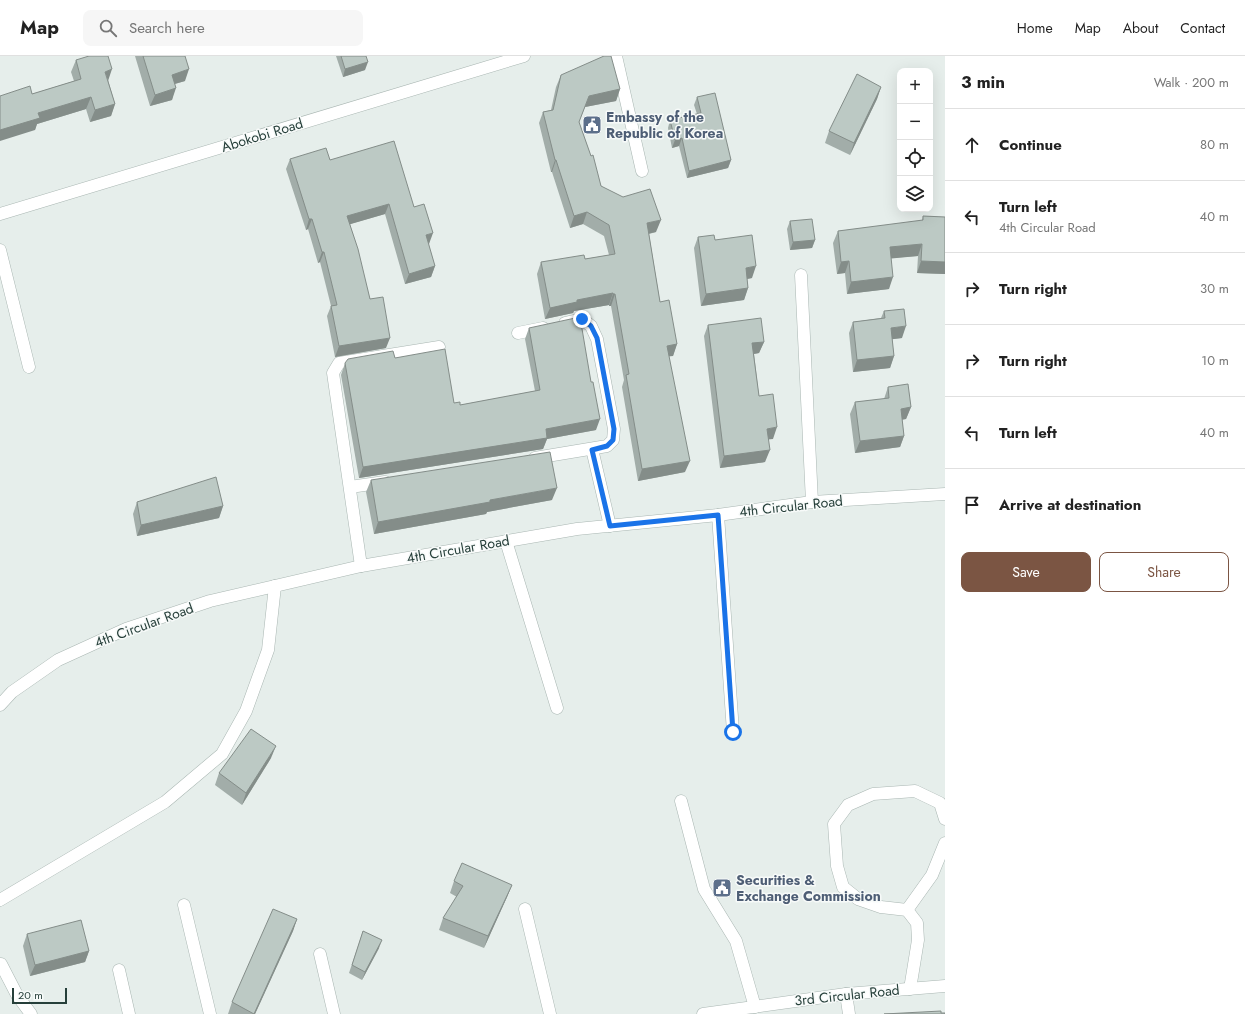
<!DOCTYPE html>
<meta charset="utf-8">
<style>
body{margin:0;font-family:Jost,sans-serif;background:#f6f6f6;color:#222}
.controls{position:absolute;right:12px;top:12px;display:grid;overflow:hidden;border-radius:8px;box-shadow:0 4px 16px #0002}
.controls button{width:36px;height:36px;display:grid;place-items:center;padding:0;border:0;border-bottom:1px solid #e0e0e0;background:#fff;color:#222;font:20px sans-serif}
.scale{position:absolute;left:12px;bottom:10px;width:55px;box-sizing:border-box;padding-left:4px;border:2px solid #263f3a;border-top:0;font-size:11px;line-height:14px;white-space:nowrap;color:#263f3a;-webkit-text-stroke:3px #f7faf9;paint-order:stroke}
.stop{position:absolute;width:12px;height:12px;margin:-9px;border:3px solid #1a73e8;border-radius:50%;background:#fff}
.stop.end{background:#1a73e8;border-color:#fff;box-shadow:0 1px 4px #0008}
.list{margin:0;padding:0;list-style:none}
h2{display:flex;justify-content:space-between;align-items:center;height:52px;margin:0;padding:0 16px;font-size:17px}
h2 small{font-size:13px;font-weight:400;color:#767676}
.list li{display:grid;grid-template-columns:26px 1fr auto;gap:12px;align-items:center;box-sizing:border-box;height:72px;padding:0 16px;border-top:1px solid #e0e0e0}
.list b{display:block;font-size:15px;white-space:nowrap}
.list p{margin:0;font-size:13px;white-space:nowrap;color:#767676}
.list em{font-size:13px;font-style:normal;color:#767676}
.actions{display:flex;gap:8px;padding:12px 16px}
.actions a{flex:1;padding:9px 0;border:1px solid #7b5543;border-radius:8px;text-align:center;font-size:14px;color:#7b5543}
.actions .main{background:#7b5543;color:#fff}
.icon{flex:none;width:22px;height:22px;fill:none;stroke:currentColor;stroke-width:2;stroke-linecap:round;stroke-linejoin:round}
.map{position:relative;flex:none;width:945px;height:958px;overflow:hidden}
header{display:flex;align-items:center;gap:24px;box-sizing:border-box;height:56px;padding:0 20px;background:#fff;border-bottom:1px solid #e0e0e0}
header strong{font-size:19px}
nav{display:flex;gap:22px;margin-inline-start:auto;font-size:14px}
.search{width:280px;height:36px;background:#f6f6f6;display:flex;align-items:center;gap:10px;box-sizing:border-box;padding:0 14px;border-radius:8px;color:#767676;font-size:15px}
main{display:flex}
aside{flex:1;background:#fff}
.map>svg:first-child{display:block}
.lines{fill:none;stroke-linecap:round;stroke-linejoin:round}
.minor-casing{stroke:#a9b6b2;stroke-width:13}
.minor{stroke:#fff;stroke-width:12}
.wall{fill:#a2ada9}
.shaded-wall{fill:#848d89}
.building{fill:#bcc9c4;stroke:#848d89}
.route{stroke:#1a73e8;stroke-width:5}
.labels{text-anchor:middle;stroke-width:3;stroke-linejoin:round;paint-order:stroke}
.service-label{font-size:14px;font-weight:bold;fill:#4e5e75;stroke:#f7faf9;text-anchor:start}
.street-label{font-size:14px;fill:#263f3a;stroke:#f7faf9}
</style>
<header>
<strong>Map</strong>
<div class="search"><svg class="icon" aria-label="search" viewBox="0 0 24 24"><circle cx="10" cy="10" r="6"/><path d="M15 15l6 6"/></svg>Search here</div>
<nav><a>Home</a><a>Map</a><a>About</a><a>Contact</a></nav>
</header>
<main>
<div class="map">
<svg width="945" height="958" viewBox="0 0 945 958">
<rect width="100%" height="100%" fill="#e6eeeb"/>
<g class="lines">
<defs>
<g id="minor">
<polyline points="616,0 642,115"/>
<polyline points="0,158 524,0"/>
<polyline points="0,194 29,311"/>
<polyline points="801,219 812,446"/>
<polyline points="518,277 543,272"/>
<polyline points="592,393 610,470"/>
<polyline points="535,402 607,390 613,384 614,373 597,283 591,270 582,263 565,267"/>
<polyline points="350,431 385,426"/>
<polyline points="718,459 733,676"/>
<polyline points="506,485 557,652"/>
<polyline points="361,510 333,317 339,307 439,291"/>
<polyline points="0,649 12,636 58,604 126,573 210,545 361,510 577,473 718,459 812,446 945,438"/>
<polyline points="681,745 704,833 736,885 755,951"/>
<polyline points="0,844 165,746 222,698 246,655 268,594 275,530"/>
<polyline points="184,849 210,958"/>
<polyline points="525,853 550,958"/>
<polyline points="907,854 932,819 945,787"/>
<polyline points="320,898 334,958"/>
<polyline points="1,908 17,939 31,958"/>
<polyline points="119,914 129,958"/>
<polyline points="910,933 918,884 917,867 907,854 881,851 858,843 843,831 837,810 834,768 848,749 873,738 915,735 940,747 945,763"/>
<polyline points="846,938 849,958"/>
<polyline points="703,958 846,938 945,930"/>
</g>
</defs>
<use href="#minor" class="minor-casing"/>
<use href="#minor" class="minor"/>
</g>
<g class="wall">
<polygon points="135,0 185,0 185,25 175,28 172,44 150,50"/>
<polygon points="336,0 366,0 365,14 343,21"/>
<polygon points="76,4 108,24 115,48 111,60 90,66 86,53 37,68 35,74 32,38 74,25 71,16"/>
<polygon points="561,19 620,33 616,45 585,51 579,66 601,130 656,176 649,178 660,246 677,288 673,300 669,300 685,416 638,425 622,331 624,324 611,250 609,250 609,249 574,255 573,257 545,263 537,218 541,206 585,203 609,199 604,180 583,168 570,172 552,116 551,116 539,67 543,56 551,54 556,31"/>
<polygon points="881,31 877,43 850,99 825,87 829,75"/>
<polygon points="697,41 731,104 728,112 687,122 679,90 672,92 668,72 670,64 697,58 694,49"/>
<polygon points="290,103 330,104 414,151 429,188 428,188 435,210 431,221 405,228 385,158 350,168 370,243 386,292 335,301 327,260 331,250 320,206 318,207 308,173 306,174 286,113"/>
<polygon points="923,160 945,161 945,218 917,217 918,200 891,202 889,233 847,238 845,217 837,218 833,187 838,175 922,165"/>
<polygon points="790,165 815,184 812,192 790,194 787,173"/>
<polygon points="698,181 715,184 752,222 747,223 748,232 744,244 701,250 694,192"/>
<polygon points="884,255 902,282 892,283 894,300 890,312 853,316 849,277 853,266 881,262"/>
<polygon points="708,269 764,286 759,297 754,298 759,340 773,383 768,383 765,406 720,412 704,280"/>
<polygon points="529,272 596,374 547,383 543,393 359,422 341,319 345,307 395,302 454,347 460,349 535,335 525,283"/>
<polygon points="888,331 911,351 906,363 902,364 904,380 900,391 855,397 850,358 855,346 884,343"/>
<polygon points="371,424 552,444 487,456 486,458 374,478 366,436"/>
<polygon points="137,446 223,450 219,462 137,480 133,458"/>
<polygon points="271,702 242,749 215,729 219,717"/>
<polygon points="454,825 512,829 507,841 484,892 439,874 443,862 457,841 450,837"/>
<polygon points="297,863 293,875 255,958 228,958 232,946"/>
<polygon points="363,875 379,892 362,924 349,917"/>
<polygon points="27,878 89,895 85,906 30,920 23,890"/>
</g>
<g class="shaded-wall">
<polygon points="368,6 365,14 343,21 345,13"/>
<polygon points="112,13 108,25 105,16"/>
<polygon points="189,13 185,25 167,30 172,19"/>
<polygon points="881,31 877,43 850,99 854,87"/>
<polygon points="176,32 172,44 150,50 155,39"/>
<polygon points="620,33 616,45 585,51 589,40"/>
<polygon points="91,41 86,53 37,68 35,74 0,85 0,74 38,57"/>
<polygon points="115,48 111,60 90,66 95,54"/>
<polygon points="682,82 679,90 672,92 675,84"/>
<polygon points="555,104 556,104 552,116 551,116"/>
<polygon points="731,104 728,112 687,122 689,115"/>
<polygon points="389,148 385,158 344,170 347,160"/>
<polygon points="587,156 583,168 570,172 574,160"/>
<polygon points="309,163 312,163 308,173 306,174"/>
<polygon points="661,164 656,176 642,179 647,167"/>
<polygon points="433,177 429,188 422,189 426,179"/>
<polygon points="815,184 812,192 790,194 793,186"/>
<polygon points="922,188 918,200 886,203 890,191"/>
<polygon points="322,196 324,196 320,206 318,207"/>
<polygon points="849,205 845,217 837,218 841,206"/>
<polygon points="921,205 945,206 945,218 917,217"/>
<polygon points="435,210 431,221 405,228 409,218"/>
<polygon points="756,210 752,222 741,224 746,212"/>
<polygon points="893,221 889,233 847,238 851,226"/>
<polygon points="748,232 744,244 701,250 706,238"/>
<polygon points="613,237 609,249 574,255 573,257 545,263 550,252 577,244"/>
<polygon points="613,238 615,238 611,250 609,250"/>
<polygon points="906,270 902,282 886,284 891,272"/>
<polygon points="390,282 386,292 335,301 339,290"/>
<polygon points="764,286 759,297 748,299 752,287"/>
<polygon points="677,288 673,300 663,301 667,290"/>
<polygon points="894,300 890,312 853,316 857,304"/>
<polygon points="911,351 906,363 896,364 901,353"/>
<polygon points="600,363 596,374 547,383 543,393 359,422 363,411 546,373"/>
<polygon points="777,371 773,383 763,384 767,373"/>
<polygon points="904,380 900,391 855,397 860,385"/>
<polygon points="770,394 765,406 720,412 724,400"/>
<polygon points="690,405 685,416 638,425 642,413"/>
<polygon points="557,432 552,444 487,456 486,458 374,478 378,466 490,444"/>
<polygon points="223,450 219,462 137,480 141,469"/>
<polygon points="276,690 271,702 242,749 246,737"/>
<polygon points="512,829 507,841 484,892 488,880"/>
<polygon points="297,863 293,875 255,958 254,958"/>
<polygon points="382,884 379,892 362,924 365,916"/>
<polygon points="89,895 85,906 30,920 35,909"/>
</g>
<g class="building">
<polygon points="89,0 108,0 112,13 105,16 115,48 95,54 91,41 38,57 40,62 0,74 0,40 30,30 32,38 81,23 76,4"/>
<polygon points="143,0 185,0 189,13 172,19 176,32 155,39"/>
<polygon points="341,0 366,0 368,6 345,13"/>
<polygon points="604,0 611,0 620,33 589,40 579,66 591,100 593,99 601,130 623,141 650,133 661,164 647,167 660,246 669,244 677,288 667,290 690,405 642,413 626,319 629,318 615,238 613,238 613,237 577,244 577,246 550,252 541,206 584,199 585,203 615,198 609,169 587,156 574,160 556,104 555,104 543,56 553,54 561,19"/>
<polygon points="857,18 881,31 854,87 829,75"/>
<polygon points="715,37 731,104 689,115 682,82 675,84 670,64 701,57 697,41"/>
<polygon points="394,85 414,151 424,148 433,177 426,179 435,210 409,218 389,148 347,160 358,193 370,243 383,241 390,282 339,290 331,250 337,249 324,196 322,196 312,163 309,163 290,103 326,92 330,104"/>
<polygon points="923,160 945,161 945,206 921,205 922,188 890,191 893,221 851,226 849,205 841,206 838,175 923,164"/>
<polygon points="812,163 815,184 793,186 790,165"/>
<polygon points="714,179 715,184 752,179 756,210 746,212 748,232 706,238 698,181"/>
<polygon points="904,253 906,270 891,272 894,300 857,304 853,266 885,262 884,255"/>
<polygon points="580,261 591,326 593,326 600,363 546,373 547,382 363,411 345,307 348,303 393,295 395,302 445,293 454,347 460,346 460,349 540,334 529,272"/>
<polygon points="761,262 764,286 752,287 759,340 773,338 777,371 767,373 770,394 724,400 708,269"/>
<polygon points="908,328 911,351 901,353 904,380 860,385 855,346 889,342 888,331"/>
<polygon points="550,396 557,432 490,444 490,446 378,466 371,424"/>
<polygon points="216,421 223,450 141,469 137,446"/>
<polygon points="251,673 276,690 246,737 219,717"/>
<polygon points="462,807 512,829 488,880 443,862 463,830 454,825"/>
<polygon points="273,853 297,863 254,958 232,946"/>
<polygon points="81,864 89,895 35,909 27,878"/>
<polygon points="363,875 382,884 365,916 352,909"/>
<polygon points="941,955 941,957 945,957 945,958 884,958"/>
</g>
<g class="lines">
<polyline class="route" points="582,263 591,270 597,282 614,373 613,384 607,390 592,394 610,470 718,459 733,676"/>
</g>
<defs>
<symbol id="civic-square" viewBox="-11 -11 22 22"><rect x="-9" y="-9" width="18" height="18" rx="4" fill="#5c6f8a" stroke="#f7faf9"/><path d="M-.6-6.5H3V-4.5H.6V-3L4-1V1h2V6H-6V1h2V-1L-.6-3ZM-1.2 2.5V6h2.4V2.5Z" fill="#fff"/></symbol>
</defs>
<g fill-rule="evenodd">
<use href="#civic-square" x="581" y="58" width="22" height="22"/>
<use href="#civic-square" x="711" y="821" width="22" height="22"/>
</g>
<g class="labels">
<g class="service-label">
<text x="606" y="66">Embassy of the<tspan x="606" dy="16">Republic of Korea</tspan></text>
<text x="736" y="829">Securities &amp;<tspan x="736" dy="16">Exchange Commission</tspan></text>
</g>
<g class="street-label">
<text transform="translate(262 79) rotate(-17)" y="5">Abokobi Road</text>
<text transform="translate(791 450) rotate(-6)" y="5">4th Circular Road</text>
<text transform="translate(458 493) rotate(-10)" y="5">4th Circular Road</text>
<text transform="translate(144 569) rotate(-20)" y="5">4th Circular Road</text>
<text transform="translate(847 939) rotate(-6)" y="5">3rd Circular Road</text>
</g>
</g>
</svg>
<div class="controls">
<button>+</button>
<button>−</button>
<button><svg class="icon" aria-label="locate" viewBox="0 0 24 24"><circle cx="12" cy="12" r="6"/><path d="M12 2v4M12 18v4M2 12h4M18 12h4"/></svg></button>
<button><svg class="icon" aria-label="layers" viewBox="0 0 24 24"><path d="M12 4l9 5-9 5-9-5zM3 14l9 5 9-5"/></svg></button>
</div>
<div class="scale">20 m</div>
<div class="stop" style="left:733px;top:676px"></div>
<div class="stop end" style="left:582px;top:263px"></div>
</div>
<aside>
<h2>3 min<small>Walk · 200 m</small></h2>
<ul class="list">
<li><svg class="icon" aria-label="ahead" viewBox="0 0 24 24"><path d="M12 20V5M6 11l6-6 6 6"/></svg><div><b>Continue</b></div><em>80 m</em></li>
<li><svg class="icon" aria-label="left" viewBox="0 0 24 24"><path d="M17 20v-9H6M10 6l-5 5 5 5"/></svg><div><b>Turn left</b><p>4th Circular Road</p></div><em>40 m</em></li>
<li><svg class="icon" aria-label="right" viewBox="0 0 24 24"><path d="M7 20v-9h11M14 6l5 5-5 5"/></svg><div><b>Turn right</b></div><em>30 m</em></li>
<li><svg class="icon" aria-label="right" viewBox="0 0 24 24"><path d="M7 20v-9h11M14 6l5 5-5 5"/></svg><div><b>Turn right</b></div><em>10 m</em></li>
<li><svg class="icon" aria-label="left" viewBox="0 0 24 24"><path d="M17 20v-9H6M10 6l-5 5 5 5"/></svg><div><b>Turn left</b></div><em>40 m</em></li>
<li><svg class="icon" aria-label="arrive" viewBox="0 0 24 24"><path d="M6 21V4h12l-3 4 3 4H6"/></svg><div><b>Arrive at destination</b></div></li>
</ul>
<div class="actions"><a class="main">Save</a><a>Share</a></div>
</aside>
</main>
